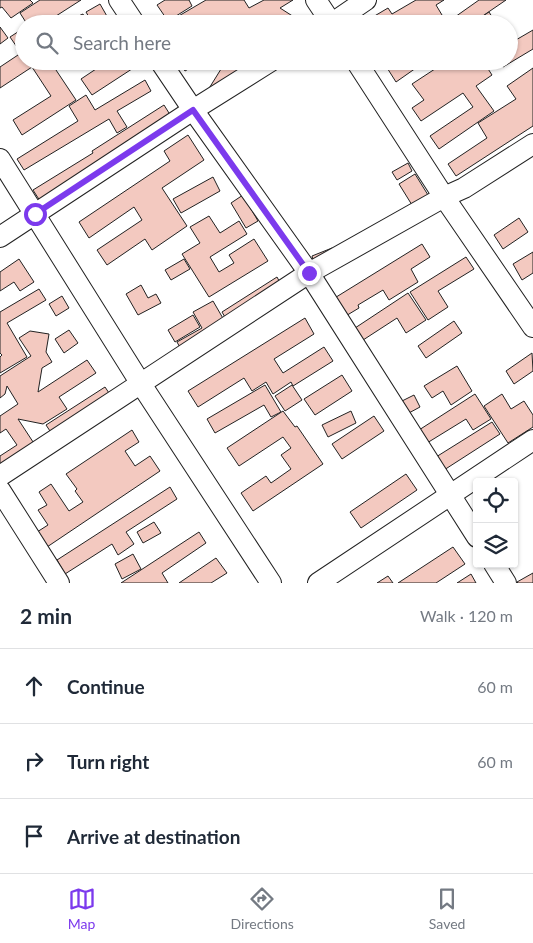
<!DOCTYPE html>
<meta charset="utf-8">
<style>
body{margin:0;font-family:Lato,sans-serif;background:#f2f2f3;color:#1f2937}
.controls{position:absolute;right:15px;bottom:15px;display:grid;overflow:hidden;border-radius:5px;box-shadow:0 1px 4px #0004}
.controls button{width:45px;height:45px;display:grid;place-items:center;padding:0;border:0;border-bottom:1px solid #e0e1e3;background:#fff;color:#1f2937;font:25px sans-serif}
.stop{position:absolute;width:15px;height:15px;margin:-11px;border:4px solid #7c3aed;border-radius:50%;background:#fff}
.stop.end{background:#7c3aed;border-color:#fff;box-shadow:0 1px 5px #0008}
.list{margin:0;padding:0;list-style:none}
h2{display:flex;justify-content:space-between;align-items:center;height:65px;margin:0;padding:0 20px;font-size:21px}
h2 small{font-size:16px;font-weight:400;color:#747a83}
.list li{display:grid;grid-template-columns:32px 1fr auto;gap:15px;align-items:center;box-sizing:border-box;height:75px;padding:0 20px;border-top:1px solid #e0e1e3}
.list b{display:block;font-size:19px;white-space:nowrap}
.list em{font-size:16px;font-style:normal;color:#747a83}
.icon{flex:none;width:28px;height:28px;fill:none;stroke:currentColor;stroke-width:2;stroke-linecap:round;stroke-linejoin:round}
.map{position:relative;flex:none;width:533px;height:583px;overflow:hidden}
.search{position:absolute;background:#fff;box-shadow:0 1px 4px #0004;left:15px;right:15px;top:15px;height:55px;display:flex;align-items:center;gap:12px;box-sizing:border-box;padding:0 18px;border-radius:28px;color:#747a83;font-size:19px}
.sheet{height:290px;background:#fff}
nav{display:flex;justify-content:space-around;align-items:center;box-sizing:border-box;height:70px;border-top:1px solid #e0e1e3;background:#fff;font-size:14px;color:#747a83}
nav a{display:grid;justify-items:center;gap:2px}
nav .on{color:#7c3aed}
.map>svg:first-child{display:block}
.building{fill:#f3c9c0;stroke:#222}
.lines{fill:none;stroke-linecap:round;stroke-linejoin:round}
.street-casing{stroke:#222;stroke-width:22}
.street{stroke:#fff;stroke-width:20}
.route{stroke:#7c3aed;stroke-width:6}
</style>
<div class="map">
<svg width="533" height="583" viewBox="0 0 533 583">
<rect width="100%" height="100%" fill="#fff"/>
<g class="building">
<polygon points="0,0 30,0 33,3 11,18 2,7 0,8"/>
<polygon points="40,0 81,0 56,16 61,24 27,24 20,13"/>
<polygon points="165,0 189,0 192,6 168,21 157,5"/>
<polygon points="206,0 244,0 249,8 264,0 293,0 280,8 305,24 165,24"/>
<polygon points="416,0 444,0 436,5 445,20 438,24 361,24 388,8 392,14"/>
<polygon points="479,0 506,0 471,24 445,24"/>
<polygon points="100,4 108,18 99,24 93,24 86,12"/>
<polygon points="489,12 494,20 489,24 471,24"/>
<polygon points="83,14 87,24 70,24 69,20"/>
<polygon points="0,27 8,38 0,44"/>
<polygon points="24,28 24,61 50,61 76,100 22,135 13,120 51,96 32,67 0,88 0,67 21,53 10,37"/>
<polygon points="533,30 533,49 503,67 500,61 509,61 509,44"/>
<polygon points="108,61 135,61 138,65 92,95 81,79"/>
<polygon points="178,61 202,61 185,71"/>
<polygon points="226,61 258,61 208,90"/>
<polygon points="387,61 426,61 396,82 384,63"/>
<polygon points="438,61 483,61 492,75 476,86 494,111 439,149 430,136 473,107 463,93 421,121 412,108 424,100 412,84 441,65"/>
<polygon points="533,68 533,126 456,176 448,164 487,138 478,123 516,99 507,86"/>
<polygon points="145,80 151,91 117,111 127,127 117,133 109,119 24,170 17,159 78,121 69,106 86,95 95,110"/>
<polygon points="164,105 174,121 42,204 33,190 93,153 92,151"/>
<polygon points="188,135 204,160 162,188 187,226 152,250 145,239 107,265 97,250 142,220 134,207 89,238 79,222 170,161 164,151"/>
<polygon points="408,163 412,171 397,180 392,172"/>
<polygon points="415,174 428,195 412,205 399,184"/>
<polygon points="213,177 220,191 181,213 173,199"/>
<polygon points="243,195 258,221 246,228 231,203"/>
<polygon points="209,216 220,233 239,221 247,234 210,257 219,272 234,263 229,255 254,239 268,261 209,297 182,254 200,243 190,227"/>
<polygon points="519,218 528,232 503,249 494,235"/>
<polygon points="422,244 430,257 411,269 418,282 389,300 383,290 358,305 359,308 344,317 333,299"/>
<polygon points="332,248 314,264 312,256"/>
<polygon points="533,252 533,273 522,280 513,264"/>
<polygon points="466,257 474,269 438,291 448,307 428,320 410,292"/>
<polygon points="19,259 34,282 20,291 14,282 0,291 0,272"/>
<polygon points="184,259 190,269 171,280 165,270"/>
<polygon points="277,277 284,290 229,324 222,312"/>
<polygon points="141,285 148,298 156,294 161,303 138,315 126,294"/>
<polygon points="39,289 46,300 7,323 27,357 0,373 0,357 2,355 0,353 0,312"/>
<polygon points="408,293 426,320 406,333 397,318 360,342 352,330"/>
<polygon points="62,296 69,308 56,316 49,304"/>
<polygon points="213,301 228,327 183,353 177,342 202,328 193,312"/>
<polygon points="193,315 200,327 175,342 168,330"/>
<polygon points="305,318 314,334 274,359 283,373 324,347 333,361 293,386 291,382 273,394 266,382 252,391 244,378 198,407 188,391"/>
<polygon points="454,321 462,333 426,358 418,346"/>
<polygon points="69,330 78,343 64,353 55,339"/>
<polygon points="30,331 49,334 46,352 52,362 42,368 38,392 87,360 96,373 59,397 67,409 43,424 18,419 37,448 0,473 0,456 17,445 6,429 0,433 0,416 18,404 7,386 5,394 0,398 0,376 31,356 19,338"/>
<polygon points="532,353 533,371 514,384 506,371"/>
<polygon points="457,366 472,391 451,405 443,391 432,398 424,386"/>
<polygon points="342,375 352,391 315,415 304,399"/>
<polygon points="265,385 281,412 271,417 264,405 215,433 207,419"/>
<polygon points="292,385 302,400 285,411 275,396"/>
<polygon points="105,387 113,399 54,437 46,425"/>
<polygon points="475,394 491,419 473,430 466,419 427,443 419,430"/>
<polygon points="502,394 511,409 524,401 533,415 533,427 508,443 484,406"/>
<polygon points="414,395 420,407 407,414 400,402"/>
<polygon points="283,411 295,427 297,426 323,464 253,511 241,493 266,476 271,483 291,469 281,455 291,448 283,437 239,466 227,448"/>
<polygon points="351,411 356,423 328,437 322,425"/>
<polygon points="374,416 384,431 342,459 332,444"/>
<polygon points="492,422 500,434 444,470 436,457"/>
<polygon points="132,430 139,442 125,451 135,466 150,456 160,471 47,547 37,532 48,525 38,510 47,505 39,492 51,484 69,511 83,502 75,491 77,489 66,474"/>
<polygon points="406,474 417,490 361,528 350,512"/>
<polygon points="170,487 177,499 126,532 134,544 118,555 112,544 65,574 57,560"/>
<polygon points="154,522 161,533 143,543 137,532"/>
<polygon points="199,532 206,543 162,573 168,583 121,583"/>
<polygon points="453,547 465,564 436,583 398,583"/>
<polygon points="133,554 141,569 122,579 115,564"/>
<polygon points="216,558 227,573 211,583 179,583"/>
<polygon points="533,573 533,583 518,583 517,582"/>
<polygon points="471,574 476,583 457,583"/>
<polygon points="388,576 393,583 377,583"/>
</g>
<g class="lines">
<defs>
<g id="street">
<polyline points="119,0 135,24"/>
<polyline points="316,0 332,24"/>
<polyline points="331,24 366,0"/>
<polyline points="160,61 193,110 309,273 477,537"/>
<polyline points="356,61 444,197 533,327"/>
<polyline points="0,159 141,384 271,583"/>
<polyline points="0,237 193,110 271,61"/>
<polyline points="0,476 309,273 444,197 464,188 533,144"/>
<polyline points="0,490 59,583"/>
<polyline points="494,564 506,583"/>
<polyline points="318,583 533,440"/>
</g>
</defs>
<use href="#street" class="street-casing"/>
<use href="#street" class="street"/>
</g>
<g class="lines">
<polyline class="route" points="35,214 193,110 309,273"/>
</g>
</svg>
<div class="controls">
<button><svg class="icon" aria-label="locate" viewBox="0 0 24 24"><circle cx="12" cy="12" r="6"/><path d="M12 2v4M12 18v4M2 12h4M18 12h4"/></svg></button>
<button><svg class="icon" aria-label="layers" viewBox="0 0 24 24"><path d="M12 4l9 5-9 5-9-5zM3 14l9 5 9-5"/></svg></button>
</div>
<div class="stop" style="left:35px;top:214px"></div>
<div class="stop end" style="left:309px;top:273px"></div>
<div class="search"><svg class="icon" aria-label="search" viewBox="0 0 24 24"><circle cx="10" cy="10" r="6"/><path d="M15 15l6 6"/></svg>Search here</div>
</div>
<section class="sheet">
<h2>2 min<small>Walk · 120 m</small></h2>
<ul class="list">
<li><svg class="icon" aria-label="ahead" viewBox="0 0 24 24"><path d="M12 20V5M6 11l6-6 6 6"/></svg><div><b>Continue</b></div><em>60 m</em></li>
<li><svg class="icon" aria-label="right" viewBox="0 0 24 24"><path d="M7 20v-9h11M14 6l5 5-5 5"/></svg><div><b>Turn right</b></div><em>60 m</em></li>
<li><svg class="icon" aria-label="arrive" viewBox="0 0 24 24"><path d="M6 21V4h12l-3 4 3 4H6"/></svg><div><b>Arrive at destination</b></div></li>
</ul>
</section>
<nav>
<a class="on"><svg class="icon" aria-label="map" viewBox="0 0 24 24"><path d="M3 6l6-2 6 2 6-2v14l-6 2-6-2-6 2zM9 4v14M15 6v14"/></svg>Map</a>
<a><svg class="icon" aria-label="directions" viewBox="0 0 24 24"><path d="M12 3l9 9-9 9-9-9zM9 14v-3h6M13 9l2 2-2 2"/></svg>Directions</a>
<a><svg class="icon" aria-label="saved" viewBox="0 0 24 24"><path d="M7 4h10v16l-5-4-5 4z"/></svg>Saved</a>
</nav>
